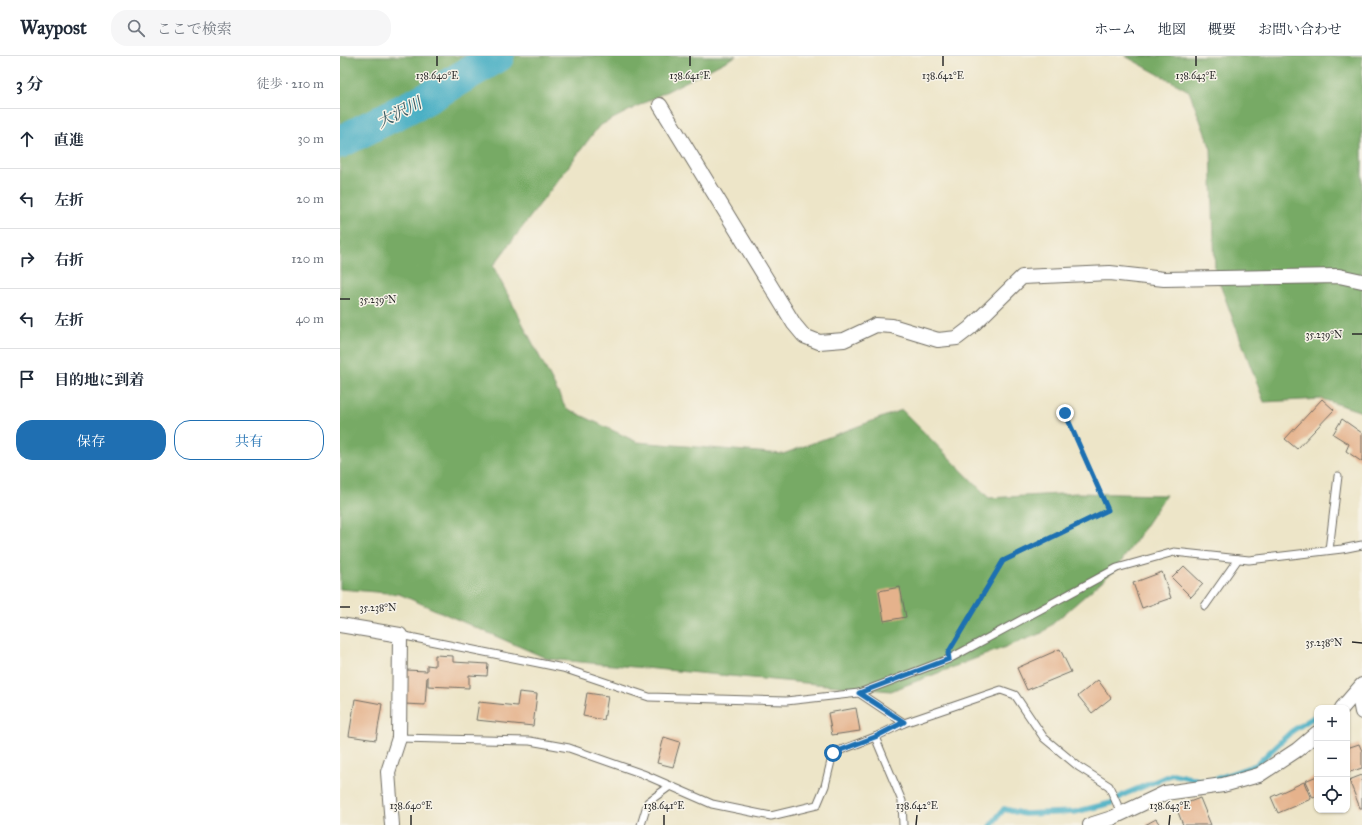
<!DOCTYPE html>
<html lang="ja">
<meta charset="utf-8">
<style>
body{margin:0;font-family:"IM FELL Great Primer","Noto Serif JP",serif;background:#f6f6f7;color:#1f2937}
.controls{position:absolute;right:12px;bottom:12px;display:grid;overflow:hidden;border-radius:8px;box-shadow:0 1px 3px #0004}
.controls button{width:36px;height:36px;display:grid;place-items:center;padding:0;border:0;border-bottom:1px solid #e0e1e3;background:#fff;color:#1f2937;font:20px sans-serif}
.stop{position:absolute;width:12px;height:12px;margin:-9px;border:3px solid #1f6fb2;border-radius:50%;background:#fff}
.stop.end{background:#1f6fb2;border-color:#fff;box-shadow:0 1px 4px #0008}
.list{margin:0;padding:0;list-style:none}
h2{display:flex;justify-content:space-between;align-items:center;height:52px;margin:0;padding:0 16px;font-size:17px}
h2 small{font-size:13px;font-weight:400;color:#747a83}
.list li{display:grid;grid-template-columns:26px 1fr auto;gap:12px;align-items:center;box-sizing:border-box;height:60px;padding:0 16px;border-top:1px solid #e0e1e3}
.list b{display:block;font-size:15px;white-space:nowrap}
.list em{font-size:13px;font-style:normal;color:#747a83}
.actions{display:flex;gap:8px;padding:12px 16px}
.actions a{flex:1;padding:9px 0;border:1px solid #1f6fb2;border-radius:16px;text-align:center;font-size:14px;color:#1f6fb2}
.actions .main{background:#1f6fb2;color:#fff}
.icon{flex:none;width:22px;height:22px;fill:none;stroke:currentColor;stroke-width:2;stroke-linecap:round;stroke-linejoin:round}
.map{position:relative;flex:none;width:1022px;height:769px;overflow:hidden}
header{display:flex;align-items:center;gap:24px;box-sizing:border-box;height:56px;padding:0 20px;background:#fff;border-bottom:1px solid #e0e1e3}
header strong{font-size:19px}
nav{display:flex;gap:22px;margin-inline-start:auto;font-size:14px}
.search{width:280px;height:36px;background:#f6f6f7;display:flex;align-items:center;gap:10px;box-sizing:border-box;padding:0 14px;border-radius:16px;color:#747a83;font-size:15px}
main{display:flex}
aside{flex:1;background:#fff}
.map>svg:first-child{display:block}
.forest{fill:#77aa65;stroke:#516a48}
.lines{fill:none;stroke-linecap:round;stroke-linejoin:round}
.stream{stroke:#44adc3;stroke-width:5.5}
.river{stroke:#44adc3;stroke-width:33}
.building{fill:#e5b28c}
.service-casing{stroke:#6f6c62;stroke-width:9}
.minor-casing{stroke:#6f6c62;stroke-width:16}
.path{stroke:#6f6c62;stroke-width:2.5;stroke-dasharray:1 3;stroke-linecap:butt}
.service{stroke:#fff;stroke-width:7}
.minor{stroke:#fff;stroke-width:14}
.route{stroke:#1f6fb2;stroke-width:5}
.ticks{fill:none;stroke:#2b2b2b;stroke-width:1.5}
.labels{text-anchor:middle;stroke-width:3;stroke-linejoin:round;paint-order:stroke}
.water-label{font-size:16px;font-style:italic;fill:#345860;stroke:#f7f3e8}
.ticks-label{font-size:10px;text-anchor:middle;fill:#2b2b2b;stroke:#f7f3e8;stroke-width:3;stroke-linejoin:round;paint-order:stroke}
</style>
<header>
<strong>Waypost</strong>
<div class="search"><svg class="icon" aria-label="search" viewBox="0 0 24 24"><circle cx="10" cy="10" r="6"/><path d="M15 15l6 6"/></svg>ここで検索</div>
<nav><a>ホーム</a><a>地図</a><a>概要</a><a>お問い合わせ</a></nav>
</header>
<main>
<aside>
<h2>3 分<small>徒歩 · 210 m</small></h2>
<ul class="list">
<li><svg class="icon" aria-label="ahead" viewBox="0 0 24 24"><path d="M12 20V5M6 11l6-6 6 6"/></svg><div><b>直進</b></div><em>30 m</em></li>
<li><svg class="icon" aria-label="left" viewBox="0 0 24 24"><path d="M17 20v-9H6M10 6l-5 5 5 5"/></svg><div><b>左折</b></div><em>20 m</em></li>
<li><svg class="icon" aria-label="right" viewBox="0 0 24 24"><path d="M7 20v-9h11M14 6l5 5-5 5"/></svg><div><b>右折</b></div><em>120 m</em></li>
<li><svg class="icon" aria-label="left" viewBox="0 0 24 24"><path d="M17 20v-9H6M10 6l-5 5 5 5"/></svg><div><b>左折</b></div><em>40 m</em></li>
<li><svg class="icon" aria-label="arrive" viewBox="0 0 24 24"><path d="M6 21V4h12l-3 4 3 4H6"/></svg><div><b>目的地に到着</b></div></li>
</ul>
<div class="actions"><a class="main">保存</a><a>共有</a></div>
</aside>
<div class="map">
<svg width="1022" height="769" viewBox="0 0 1022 769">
<rect width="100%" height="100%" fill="#f7f3e8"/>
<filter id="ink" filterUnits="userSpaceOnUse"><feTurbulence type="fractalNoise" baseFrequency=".025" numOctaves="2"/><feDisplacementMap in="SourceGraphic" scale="8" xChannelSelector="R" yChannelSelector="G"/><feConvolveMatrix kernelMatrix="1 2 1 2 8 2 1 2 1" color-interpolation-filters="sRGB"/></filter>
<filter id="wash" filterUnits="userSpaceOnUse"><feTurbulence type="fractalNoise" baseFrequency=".012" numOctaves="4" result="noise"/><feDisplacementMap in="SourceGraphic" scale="16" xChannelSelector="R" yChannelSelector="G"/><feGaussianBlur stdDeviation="0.9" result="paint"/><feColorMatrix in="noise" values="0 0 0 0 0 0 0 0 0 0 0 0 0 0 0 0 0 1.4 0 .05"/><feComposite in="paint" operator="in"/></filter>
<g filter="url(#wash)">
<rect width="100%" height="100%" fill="#ede5c8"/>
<g class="forest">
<polygon points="0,0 396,0 259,70 153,210 226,352 297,386 443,398 562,354 649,442 737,437 826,439 777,512 702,577 551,635 208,603 59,538 0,533"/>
<polygon points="785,0 1022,0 1022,356 982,343 924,346 875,215 871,93 849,35"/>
</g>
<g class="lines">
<polyline class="stream" points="651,769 664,753 684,758 735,756 771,747 785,738 833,718 867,726 916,709 952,675 977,659"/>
<polyline class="river" points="0,86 85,43 158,0"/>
</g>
<g id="blocks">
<g class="building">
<polygon points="982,343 994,354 957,393 945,383"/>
<polygon points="1002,363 1022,377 1022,406 1006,395 1009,388 993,378"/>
<polygon points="844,510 863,528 851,541 832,522"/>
<polygon points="822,516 831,542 802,552 793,527"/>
<polygon points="560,531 566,561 544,565 539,535"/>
<polygon points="720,593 731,616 687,634 677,612"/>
<polygon points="95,599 113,600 113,606 148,608 147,620 129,619 129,632 88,630 88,621 87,621 85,649 64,648 66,614 87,615 87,609 95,610"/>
<polygon points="758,624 771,642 752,657 738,640"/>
<polygon points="179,636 197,638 193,670 136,664 139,646 177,650"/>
<polygon points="247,637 268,640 264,664 243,660"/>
<polygon points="15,643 42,648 36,684 9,680"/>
<polygon points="516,652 520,675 492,679 488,657"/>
<polygon points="324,681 340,686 333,711 317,707"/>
<polygon points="1019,688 1022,695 1022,712 1007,717 1007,692"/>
<polygon points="1022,719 1022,752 1020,752 1009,724"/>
<polygon points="977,720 977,740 973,742 965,725"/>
<polygon points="964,726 971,743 938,757 931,741"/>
<polygon points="860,742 871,769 843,769 836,751"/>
<polygon points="816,763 820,769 805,769"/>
</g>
</g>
</g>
<g filter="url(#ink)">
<use href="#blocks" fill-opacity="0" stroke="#6f6c62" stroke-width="1"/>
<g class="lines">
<defs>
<g id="service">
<polyline points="989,494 998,420"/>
<polyline points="865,550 898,503"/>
<polyline points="519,637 609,603 777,512 834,496 909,504 1002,493 1022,489"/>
<polyline points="564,667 661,634 675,639 704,682 739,711 769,730 781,757"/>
<polyline points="535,681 562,745 563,769"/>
<polyline points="59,682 190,685 229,692 303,718 372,748 431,760 477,749 485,730 493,697 535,681 564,667 519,637 446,645 309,641 223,612 60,579"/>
<polyline points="301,769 308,746 330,730"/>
</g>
<g id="minor">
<polyline points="320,49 454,268 464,280 479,286 504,284 536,269 552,270 598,284 617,282 630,272 682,221 770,217 824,223 999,220 1022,225"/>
<polyline points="0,569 60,579 59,682 48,716 52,769"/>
<polyline points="1018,635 1022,656"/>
<polyline points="1002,652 1022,629"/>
<polyline points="750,769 772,762 825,737 883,729 919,719 957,694 977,677"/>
</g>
</defs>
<use href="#service" class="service-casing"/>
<use href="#minor" class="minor-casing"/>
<polyline class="path" points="616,584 663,505 768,454 725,357"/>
<use href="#service" class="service"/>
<use href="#minor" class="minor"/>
</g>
</g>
<g class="lines" filter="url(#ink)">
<polyline class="route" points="493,697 535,681 564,666 519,637 609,603 608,597 663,505 768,454 725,357"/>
</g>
<path class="ticks" d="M97,10v-10M350,10v-10M603,10v-10M856,10v-10M0,243h10M1012,278h10M0,551h10M1012,586l10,1M71,769v-10M324,769v-10M576,769l1,-10M829,769l1,-10"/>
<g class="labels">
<g class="water-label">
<text transform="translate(59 56) rotate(-27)" y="6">大沢川</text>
</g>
</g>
<g class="ticks-label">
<text x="97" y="23">138.640°E</text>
<text x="350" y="23">138.641°E</text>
<text x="603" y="23">138.642°E</text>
<text x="856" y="23">138.643°E</text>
<text x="38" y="247">35.239°N</text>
<text x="984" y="282">35.239°N</text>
<text x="38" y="555">35.238°N</text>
<text x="984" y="590">35.238°N</text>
<text x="71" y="753">138.640°E</text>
<text x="324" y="753">138.641°E</text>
<text x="577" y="753">138.642°E</text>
<text x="830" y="753">138.643°E</text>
</g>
</svg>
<div class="controls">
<button>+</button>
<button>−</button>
<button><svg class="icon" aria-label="locate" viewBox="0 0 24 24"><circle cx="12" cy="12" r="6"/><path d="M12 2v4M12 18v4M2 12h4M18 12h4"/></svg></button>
</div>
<div class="stop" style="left:493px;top:697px"></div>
<div class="stop end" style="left:725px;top:357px"></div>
</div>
</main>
